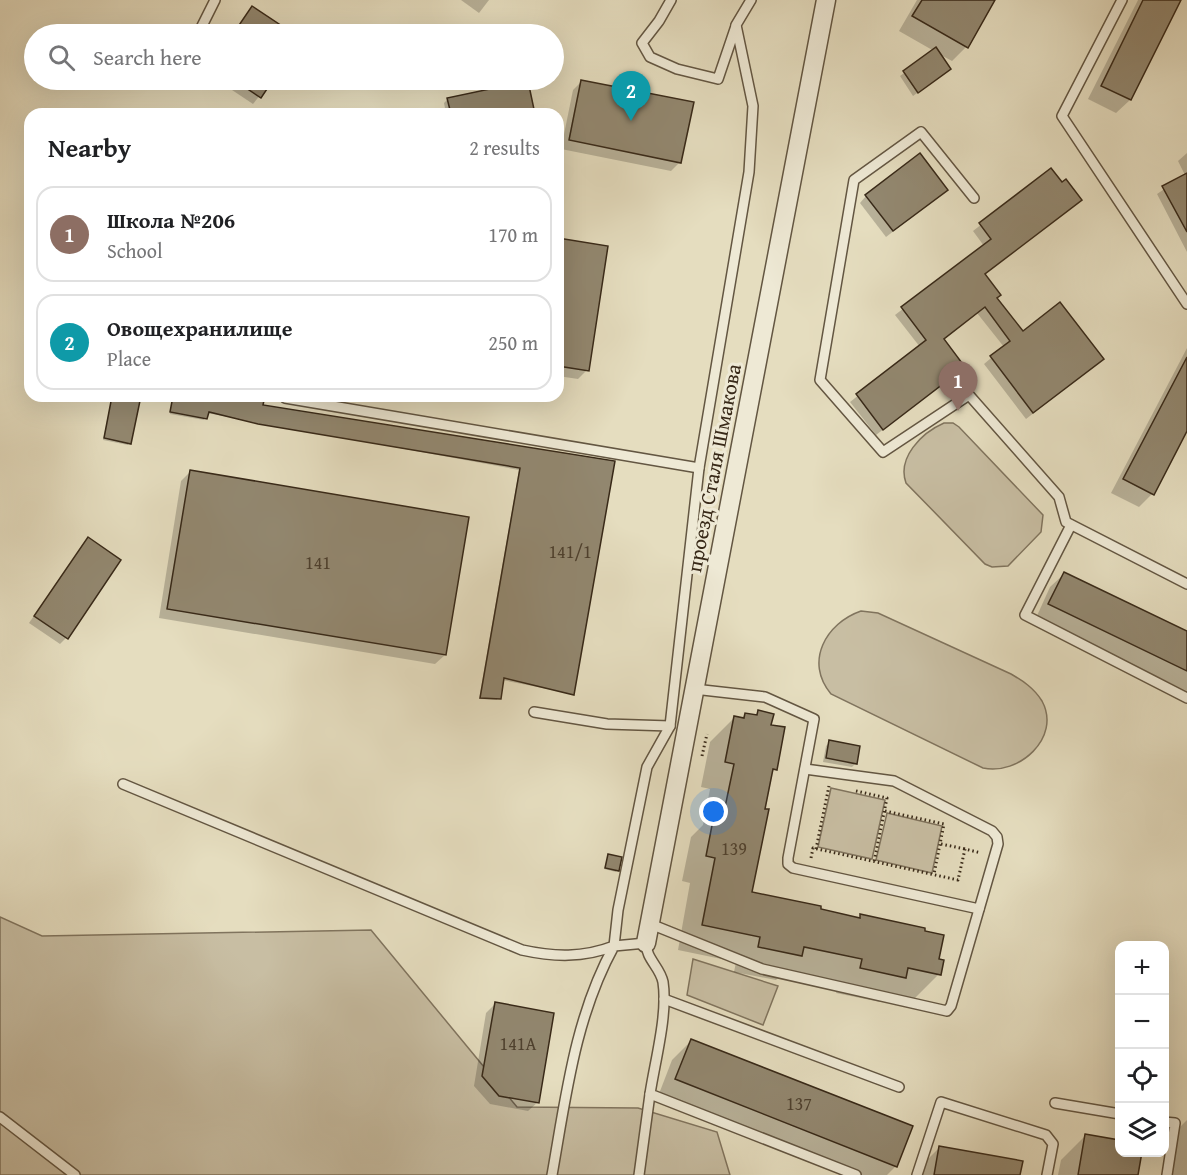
<!DOCTYPE html>
<meta charset="utf-8">
<style>
body{margin:0;font-family:"Gentium Book Plus",serif;background:#f2f2f2;color:#202124}
.controls{position:absolute;right:18px;bottom:18px;display:grid;overflow:hidden;border-radius:12px;box-shadow:0 6px 24px #0002}
.controls button{width:54px;height:54px;display:grid;place-items:center;padding:0;border:0;border-bottom:2px solid #e0e0e0;background:#fff;color:#202124;font:30px sans-serif}
.you{position:absolute;left:714px;top:812px;width:21px;height:21px;margin:-15px;border:4px solid #fff;border-radius:50%;background:#1a73e8;box-shadow:0 0 0 9px #1a73e833}
.badge{display:grid;place-items:center;width:39px;height:39px;border-radius:50%;background:#0b8043;color:#fff;font-size:20px;font-weight:700}
.pin{position:absolute;translate:-50% -50px;filter:drop-shadow(0 2px 3px #0008)}
.pin::after{content:'';position:absolute;top:32px;width:21px;height:18px;background:inherit;clip-path:polygon(0 0,100% 0,50% 100%)}
.list{margin:0;padding:0;list-style:none}
h2{display:flex;justify-content:space-between;align-items:center;height:78px;margin:0;padding:0 24px;font-size:26px}
h2 small{font-size:20px;font-weight:400;color:#757577}
.list li{display:grid;grid-template-columns:39px 1fr auto;gap:18px;align-items:center;box-sizing:border-box;height:96px;margin:0 12px 12px;padding:0 12px;border:2px solid #e0e0e0;border-radius:18px}
.list b{display:block;font-size:22px;white-space:nowrap}
.list p{margin:0;font-size:20px;white-space:nowrap;color:#757577}
.list em{font-size:20px;font-style:normal;color:#757577}
.icon{flex:none;width:33px;height:33px;fill:none;stroke:currentColor;stroke-width:2;stroke-linecap:round;stroke-linejoin:round}
.map{position:relative;flex:none;width:1187px;height:1175px;overflow:hidden}
.search{position:absolute;background:#fff;box-shadow:0 6px 24px #0002;left:24px;top:24px;width:540px;height:66px;display:flex;align-items:center;gap:15px;box-sizing:border-box;padding:0 21px;border-radius:33px;color:#757577;font-size:22px}
.panel{position:absolute;background:#fff;box-shadow:0 6px 24px #0002;left:24px;top:108px;width:540px;height:294px;border-radius:18px}
.map>svg:first-child{display:block}
.green{fill:#c8bea3;stroke:#80745e;stroke-width:1.5}
.shadow{fill:#0003}
.building{fill:#92876f;stroke:#382918;stroke-width:1.5}
.lines{fill:none;stroke-linecap:round;stroke-linejoin:round}
.service-casing{stroke:#635642;stroke-width:12}
.minor-casing{stroke:#635642;stroke-width:21}
.path{stroke:#382918;stroke-width:3;stroke-dasharray:1.5 3;stroke-linecap:butt}
.service{stroke:#eee9d5;stroke-width:9}
.minor{stroke:#eee9d5;stroke-width:18}
.labels{text-anchor:middle;stroke-width:6;stroke-linejoin:round;paint-order:stroke}
.number-label{font-size:18px;fill:#4e402e}
.street-label{font-size:21px;fill:#382918;stroke:#eee9d5}
</style>
<div class="map">
<svg width="1187" height="1175" viewBox="0 0 1187 1175">
<rect width="100%" height="100%" fill="#e5ddbf"/>
<filter id="stains"><feTurbulence type="fractalNoise" baseFrequency=".00333" numOctaves="4"/><feColorMatrix values="0 0 0 0 .2 0 0 0 0 .09 0 0 0 0 .02 0 0 0 .5 -.17"/></filter>
<radialGradient id="worn" r=".72"><stop offset=".6" stop-color="#630" stop-opacity="0"/><stop offset="1" stop-color="#630" stop-opacity=".3"/></radialGradient>
<g class="green">
<path d="M944,423h9l6,4 84,88 -2,17 -33,34 -16,1 -7,-3 -79,-81c-9,-25 15,-50 38,-60z"/>
<path d="M861,611l17,2 133,61c12,7 23,14 31,27 20,37 -24,75 -59,67l-152,-74c-27,-32 -5,-71 30,-83z"/>
<polygon points="831,788 885,800 872,859 818,847"/>
<polygon points="887,813 942,826 932,873 876,860"/>
<polygon points="0,917 42,936 371,930 517,1107 638,1108 717,1132 730,1175 0,1175"/>
<polygon points="693,959 778,986 763,1025 687,995"/>
</g>
<g class="shadow">
<polygon points="461,0 489,0 479,13"/>
<polygon points="917,0 993,0 966,47 952,61 939,54 945,73 913,96 900,76 934,51 899,31"/>
<polygon points="1138,0 1179,0 1130,100 1116,113 1088,99"/>
<polygon points="252,8 292,34 232,34"/>
<polygon points="217,80 272,80 253,104"/>
<polygon points="582,81 680,162 671,171 561,149 573,90"/>
<polygon points="448,99 534,114 446,114 444,103"/>
<polygon points="1187,153 1187,252 1157,194 1185,175 1178,161"/>
<polygon points="1051,170 984,274 996,298 1023,333 1095,366 1026,419 984,364 1004,347 977,313 942,340 956,373 876,435 850,402 920,347 895,315 984,246 973,231"/>
<polygon points="866,196 939,196 886,237 860,203"/>
<polygon points="558,240 587,370 578,379 558,376"/>
<polygon points="1187,348 1187,427 1152,494 1139,507 1111,493"/>
<polygon points="112,396 139,396 128,445 103,440"/>
<polygon points="173,396 263,396 261,406 613,462 573,694 502,680 497,700 479,699 519,470 207,413 204,420 170,414"/>
<polygon points="190,472 445,655 435,664 159,618 181,481"/>
<polygon points="88,539 66,638 60,644 29,623"/>
<polygon points="1064,574 1187,633 1187,691 1036,618 1050,587"/>
<polygon points="758,712 770,726 775,769 770,774 750,894 858,919 861,916 937,960 939,974 914,999 888,994 880,1002 836,993 838,983 784,972 776,980 734,972 736,962 678,950 690,883 682,881 691,837 703,825 710,789 701,787 710,742 735,717 741,719 745,714 754,716"/>
<polygon points="830,742 856,763 852,767 823,762 826,746"/>
<polygon points="608,856 620,858 616,872 604,869"/>
<polygon points="495,1004 538,1102 528,1111 490,1104 474,1086 486,1013"/>
<polygon points="691,1041 896,1166 887,1175 851,1175 657,1099 672,1060"/>
<polygon points="1187,1120 1187,1175 1171,1175 1178,1129"/>
<polygon points="1086,1135 1120,1141 1120,1152 1137,1175 1058,1175 1061,1160"/>
<polygon points="940,1147 1019,1175 912,1175"/>
</g>
<g class="building">
<polygon points="922,0 995,0 968,48 912,16"/>
<polygon points="1143,0 1181,0 1131,100 1101,86"/>
<polygon points="252,6 294,34 233,34"/>
<polygon points="936,47 951,69 918,93 903,71"/>
<polygon points="234,80 273,80 261,98"/>
<polygon points="581,80 694,102 681,163 569,140"/>
<polygon points="528,81 535,114 451,114 447,98"/>
<polygon points="920,153 948,190 893,231 865,195"/>
<polygon points="1051,168 1062,182 1066,179 1082,200 985,274 1001,295 997,298 1023,331 1060,302 1104,359 1033,413 990,356 1010,341 985,307 944,339 965,367 883,430 856,394 926,340 901,307 991,239 979,223"/>
<polygon points="1187,173 1187,232 1162,186"/>
<polygon points="558,238 608,246 589,371 558,366"/>
<polygon points="1187,357 1187,431 1154,495 1123,479"/>
<polygon points="112,396 141,396 131,444 104,438"/>
<polygon points="173,396 265,396 263,405 615,461 574,695 504,678 501,699 480,698 520,468 258,424 209,412 207,419 170,412"/>
<polygon points="190,470 469,517 446,655 167,609"/>
<polygon points="88,537 121,560 68,639 34,616"/>
<polygon points="1064,572 1187,631 1187,671 1048,604"/>
<polygon points="758,710 774,714 771,725 785,727 777,770 773,769 765,809 769,809 752,892 821,906 821,909 860,918 860,914 925,928 925,931 944,935 939,959 944,960 941,975 908,968 906,978 860,968 862,959 804,947 802,956 758,947 760,937 702,925 715,858 706,856 715,810 724,812 734,764 725,762 734,716 744,718 745,713 757,715"/>
<polygon points="829,740 860,746 857,764 826,758"/>
<polygon points="608,854 622,857 619,871 605,868"/>
<polygon points="495,1002 554,1013 539,1103 499,1096 482,1076"/>
<polygon points="691,1039 913,1126 897,1167 675,1079"/>
<polygon points="1085,1134 1119,1140 1119,1152 1142,1152 1138,1175 1078,1175"/>
<polygon points="939,1146 1023,1161 1020,1175 934,1175"/>
</g>
<g class="lines">
<defs>
<g id="service">
<polyline points="671,0 659,21 642,43 650,57 677,69 718,79 736,26"/>
<polyline points="1122,0 1062,116 1187,304"/>
<polyline points="198,34 215,0"/>
<polyline points="974,198 921,132 854,180 820,380 883,452 969,395 1059,497 1066,522 1187,584"/>
<polyline points="285,398 699,468"/>
<polyline points="1071,525 1025,615 1187,698"/>
<polyline points="694,689 765,697 814,719 788,858 788,864 793,868 979,909"/>
<polyline points="534,712 607,724 670,726"/>
<path d="M123,784l399,166c32,7 61,8 92,-4l4,-36 29,-143 23,-41 29,-258 50,-296 4,-66 -17,-81 15,-25"/>
<polyline points="648,923 762,969 947,1011 951,1006 998,844 997,837 992,831 894,781 805,769"/>
<polyline points="664,999 899,1087"/>
<polyline points="1055,1103 1120,1114"/>
<polyline points="0,1117 75,1175"/>
<polyline points="1164,1122 1175,1123 1167,1175"/>
<path d="M552,1175c14,-79 23,-158 62,-229l32,-3c0,16 14,24 17,39 5,32 -8,79 -13,112l206,81"/>
<polyline points="639,1175 650,1094"/>
<polyline points="917,1175 941,1102 1046,1135 1053,1144 1047,1175"/>
</g>
<polyline id="minor" points="646,943 826,0"/>
</defs>
<use href="#service" class="service-casing"/>
<use href="#minor" class="minor-casing"/>
<g class="path">
<polyline points="702,756 707,734"/>
<polyline points="856,791 887,798 874,862"/>
<polyline points="885,811 944,824 934,874"/>
<polyline points="941,844 965,849"/>
<polyline points="816,849 829,786"/>
<polyline points="811,858 813,848 958,880 965,849 981,853"/>
</g>
<use href="#service" class="service"/>
<use href="#minor" class="minor"/>
</g>
<g class="labels">
<g class="number-label">
<text x="570" y="558">141/1</text>
<text x="318" y="569">141</text>
<text x="734" y="855">139</text>
<text x="518" y="1050">141А</text>
<text x="799" y="1110">137</text>
</g>
<g class="street-label">
<text transform="translate(714 468) rotate(-79)" y="7">проезд Сталя Шмакова</text>
</g>
</g>
<rect width="100%" height="100%" filter="url(#stains)"/>
<rect width="100%" height="100%" fill="url(#worn)"/>
</svg>
<div class="controls">
<button>+</button>
<button>−</button>
<button><svg class="icon" aria-label="locate" viewBox="0 0 24 24"><circle cx="12" cy="12" r="6"/><path d="M12 2v4M12 18v4M2 12h4M18 12h4"/></svg></button>
<button><svg class="icon" aria-label="layers" viewBox="0 0 24 24"><path d="M12 4l9 5-9 5-9-5zM3 14l9 5 9-5"/></svg></button>
</div>
<div class="you"></div>
<div class="pin badge" style="left:958px;top:411px;background:#8d6e63">1</div>
<div class="pin badge" style="left:631px;top:121px;background:#0f9aa8">2</div>
<div class="search"><svg class="icon" aria-label="search" viewBox="0 0 24 24"><circle cx="10" cy="10" r="6"/><path d="M15 15l6 6"/></svg>Search here</div>
<section class="panel">
<h2>Nearby<small>2 results</small></h2>
<ul class="list">
<li><span class="badge" style="background:#8d6e63">1</span><div><b>Школа №206</b><p>School</p></div><em>170 m</em></li>
<li><span class="badge" style="background:#0f9aa8">2</span><div><b>Овощехранилище</b><p>Place</p></div><em>250 m</em></li>
</ul>
</section>
</div>
